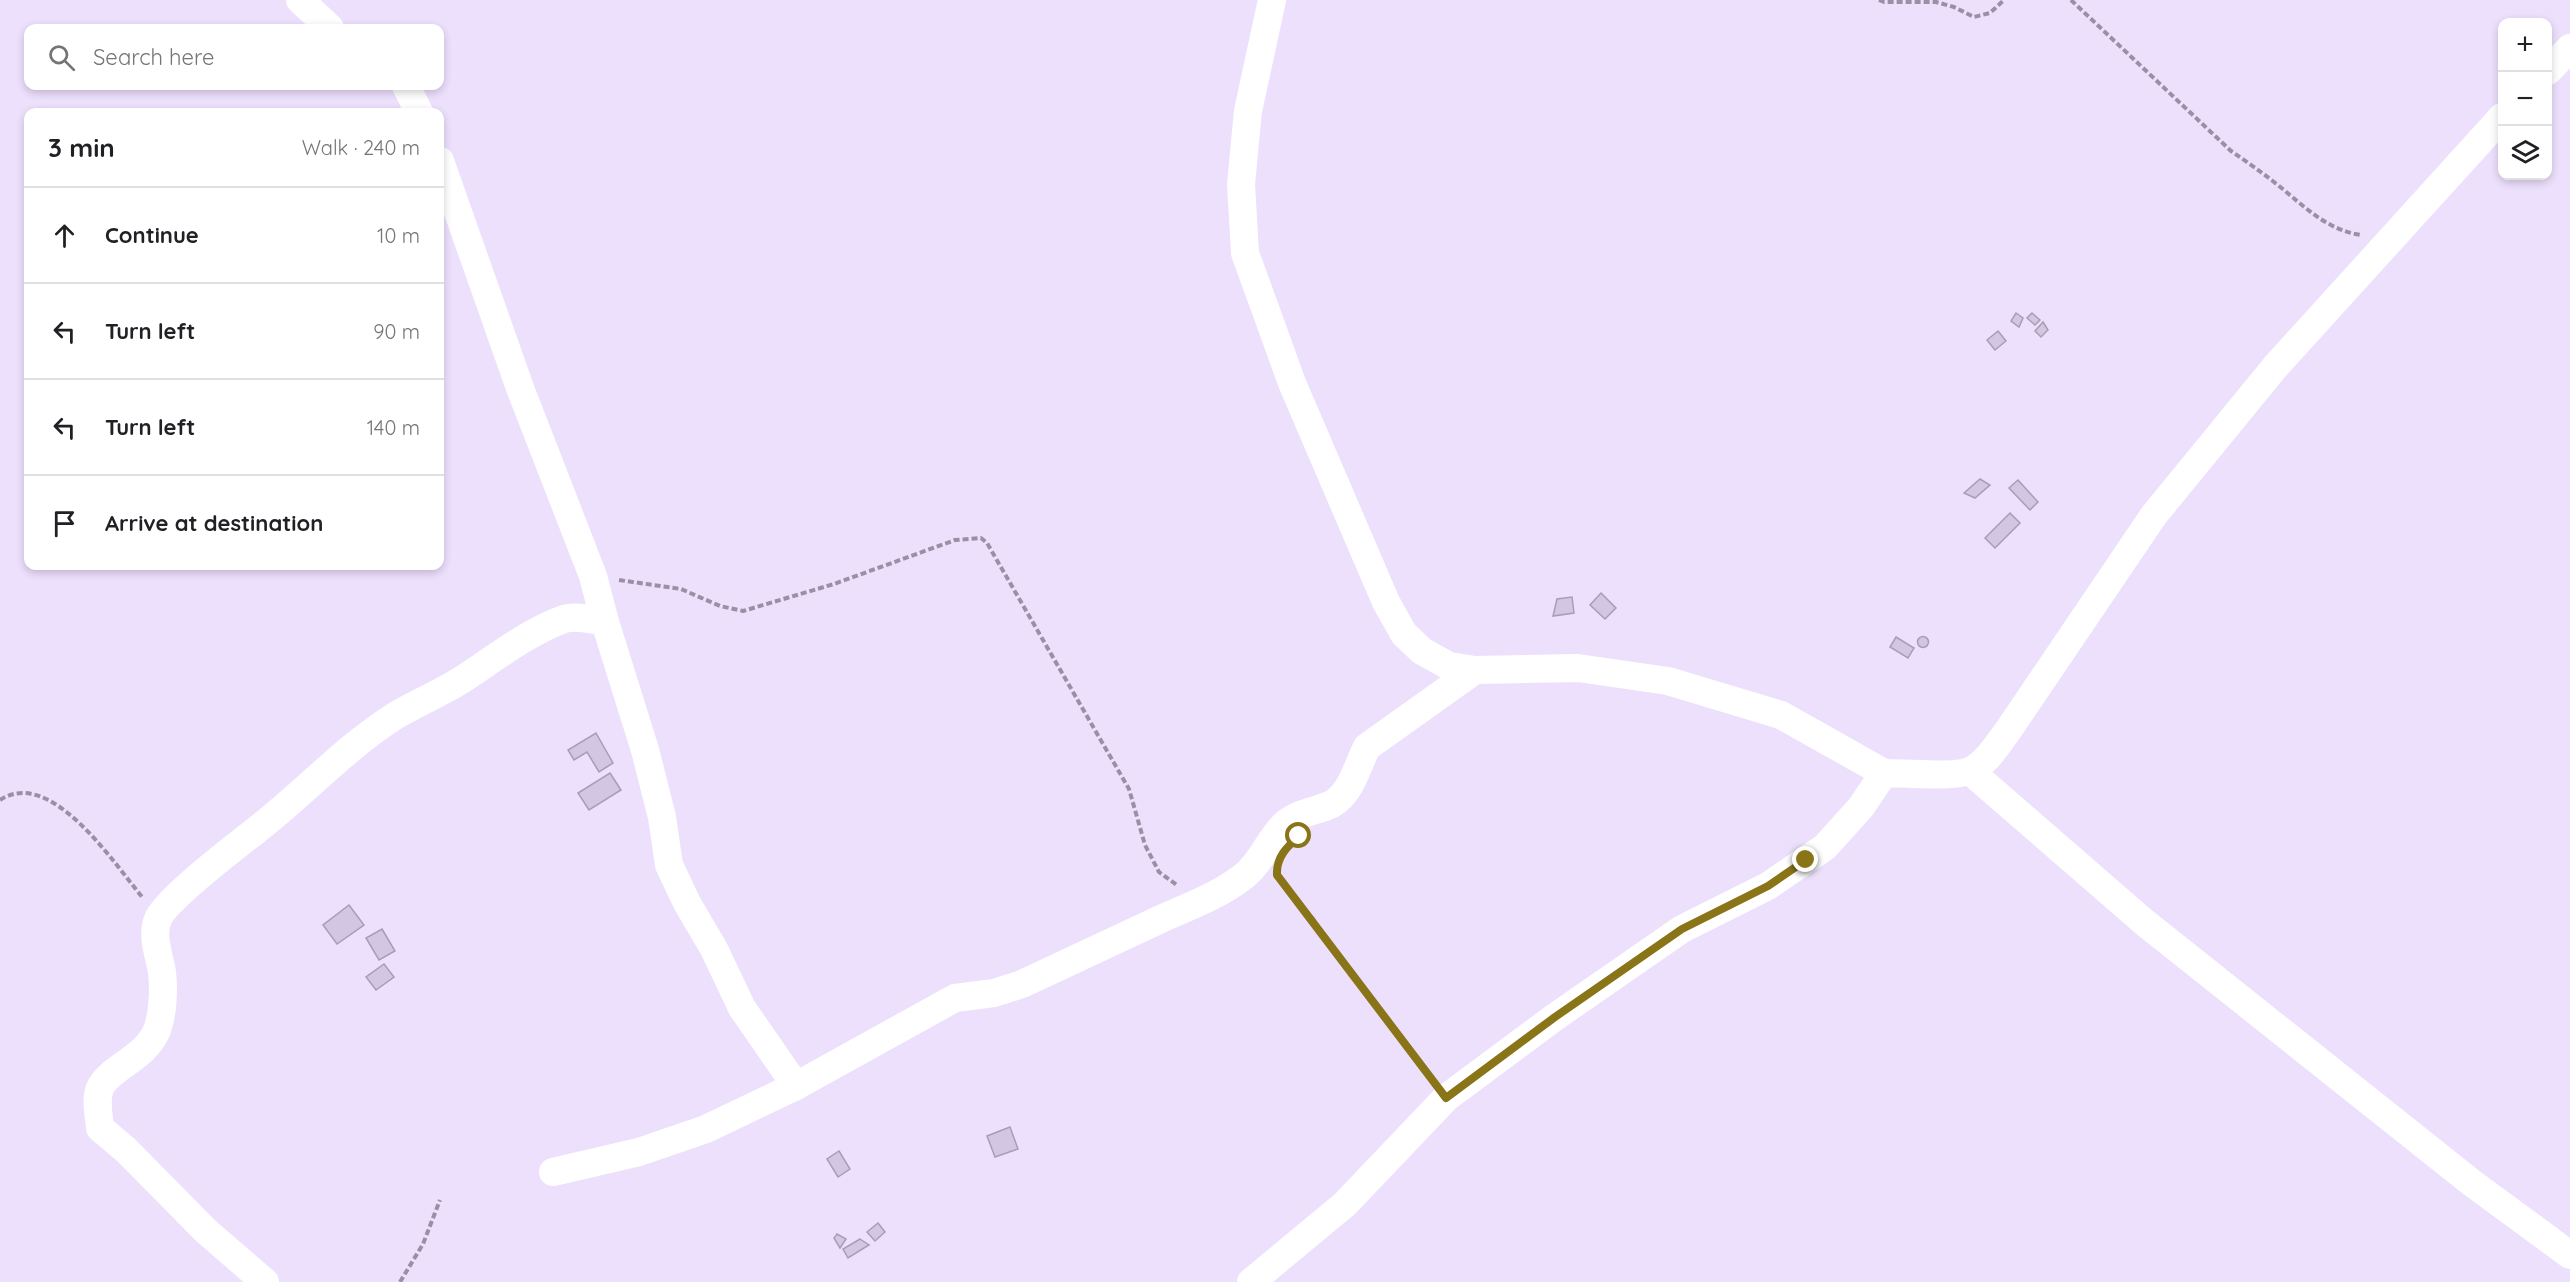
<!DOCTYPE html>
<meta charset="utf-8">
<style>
body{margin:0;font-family:Quicksand,sans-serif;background:#f6f6f6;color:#202124}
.controls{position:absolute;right:18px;top:18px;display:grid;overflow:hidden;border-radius:12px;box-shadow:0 3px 9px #0003}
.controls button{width:54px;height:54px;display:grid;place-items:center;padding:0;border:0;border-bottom:2px solid #e0e0e0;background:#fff;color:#202124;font:30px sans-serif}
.stop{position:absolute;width:18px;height:18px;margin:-14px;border:4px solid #897417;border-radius:50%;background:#fff}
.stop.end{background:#897417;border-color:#fff;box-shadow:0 2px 6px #0008}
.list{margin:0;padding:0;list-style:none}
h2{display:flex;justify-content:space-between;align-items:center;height:78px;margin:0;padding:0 24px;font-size:26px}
h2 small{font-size:20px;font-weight:400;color:#757577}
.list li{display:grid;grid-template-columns:39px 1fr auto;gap:18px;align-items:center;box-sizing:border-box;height:96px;padding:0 24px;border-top:2px solid #e0e0e0}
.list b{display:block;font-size:22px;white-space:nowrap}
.list em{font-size:20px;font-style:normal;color:#757577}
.icon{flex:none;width:33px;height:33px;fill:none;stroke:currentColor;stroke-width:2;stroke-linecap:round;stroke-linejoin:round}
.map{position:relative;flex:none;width:2570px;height:1282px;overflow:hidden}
.search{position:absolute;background:#fff;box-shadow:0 3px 9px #0003;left:24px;top:24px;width:420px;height:66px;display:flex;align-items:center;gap:15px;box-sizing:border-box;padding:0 21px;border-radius:12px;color:#757577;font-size:22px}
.panel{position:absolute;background:#fff;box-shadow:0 3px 9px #0003;left:24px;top:108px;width:420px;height:462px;border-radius:12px}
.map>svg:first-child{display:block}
.building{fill:#d2c6e2;stroke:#a89db7;stroke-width:1.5}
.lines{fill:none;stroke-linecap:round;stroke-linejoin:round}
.path{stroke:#9a90a6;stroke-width:4;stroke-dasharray:6 3;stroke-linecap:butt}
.minor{stroke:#fff;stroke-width:28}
.route{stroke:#897417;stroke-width:8}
</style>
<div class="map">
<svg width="2570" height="1282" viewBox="0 0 2570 1282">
<rect width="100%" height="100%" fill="#ede0fd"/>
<g class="building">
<polygon points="2016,313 2023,318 2019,327 2011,321"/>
<polygon points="2032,313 2040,320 2035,325 2027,318"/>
<polygon points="2043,322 2048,330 2041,337 2035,331"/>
<polygon points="1998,331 2006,341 1995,350 1987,340"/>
<polygon points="1980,479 1990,485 1975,498 1964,493"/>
<polygon points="2018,480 2038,502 2030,510 2009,488"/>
<polygon points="2010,513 2020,523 1995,548 1985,538"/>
<polygon points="1601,593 1616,608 1605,619 1590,605"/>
<polygon points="1572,597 1574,613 1553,616 1557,599"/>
<circle cx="1923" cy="642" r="5.5"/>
<polygon points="1896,637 1914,648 1908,658 1890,647"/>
<polygon points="596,733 613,763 599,772 587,752 574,760 568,750"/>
<polygon points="610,773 621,790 589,810 578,793"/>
<polygon points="349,905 364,925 337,944 323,925"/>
<polygon points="382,929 395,951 379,960 366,938"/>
<polygon points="384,964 394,977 376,990 366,977"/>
<polygon points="1010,1127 1018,1149 995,1157 987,1136"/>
<polygon points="839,1151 850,1169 838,1177 827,1159"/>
<polygon points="878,1223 885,1232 875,1241 867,1232"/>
<polygon points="837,1234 846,1239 840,1248 834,1238"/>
<polygon points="860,1239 869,1245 848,1258 843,1249"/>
</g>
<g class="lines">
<g class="path">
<polyline points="1879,0 1884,2 1936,2 1954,7 1974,17 1990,13 2004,0"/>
<path d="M2071,0l160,151c16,11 32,22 48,35 26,21 48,44 82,49"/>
<polyline points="619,580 681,589 720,606 743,611 834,584 955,540 981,538 987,543 1129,789 1145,845 1159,872 1177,885"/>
<path d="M0,800c51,-34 115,65 143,98"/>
<polyline points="1277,875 1313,919 1336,955 1432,1079"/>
<polyline points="400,1282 423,1244 440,1200"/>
</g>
<g class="minor">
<polyline points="300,0 330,28"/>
<polyline points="1272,0 1248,111 1241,184 1245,253 1292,383 1386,602 1404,634 1422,651 1449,666 1475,670 1578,668 1668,681 1781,715 1884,773"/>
<polyline points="2548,71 2570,48"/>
<polyline points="406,86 419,112"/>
<polyline points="440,161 520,388 593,576 605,622 645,750 662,817 669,865 687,903 714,949 742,1008 796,1086"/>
<polyline points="1970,771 2144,922 2472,1183 2570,1255"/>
<path d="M553,1172l86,-20 67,-23 90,-43 159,-88 39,-5 28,-9c47,-22 94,-44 141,-66 27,-12 57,-23 81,-42 18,-14 25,-38 42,-53 16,-12 29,-11 46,-19 20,-12 25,-38 35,-57l108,-77"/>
<path d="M265,1282l-59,-51 -80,-81 -26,-22c-1,-13 -5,-28 0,-40 9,-20 46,-30 57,-58 6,-16 7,-41 5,-58 -3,-18 -11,-36 -4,-53 9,-21 80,-74 101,-91 46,-36 87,-81 136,-112 22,-13 46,-23 68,-37 32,-21 65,-47 101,-60 13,-4 28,1 41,3"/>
<path d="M1251,1282l94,-78 101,-106 109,-81 127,-88 86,-43 57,-39 36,-40 23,-34c19,0 73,5 88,-3 15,-8 25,-25 35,-38l147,-217 121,-148 227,-250"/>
</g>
</g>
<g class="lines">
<path class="route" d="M1299,836c-12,11 -23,21 -22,39l169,223 109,-81 127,-88 86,-43 38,-26"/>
</g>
</svg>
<div class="controls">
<button>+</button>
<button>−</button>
<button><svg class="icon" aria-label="layers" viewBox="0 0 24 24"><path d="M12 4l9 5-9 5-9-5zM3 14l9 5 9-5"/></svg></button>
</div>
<div class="stop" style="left:1299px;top:836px"></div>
<div class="stop end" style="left:1806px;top:860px"></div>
<div class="search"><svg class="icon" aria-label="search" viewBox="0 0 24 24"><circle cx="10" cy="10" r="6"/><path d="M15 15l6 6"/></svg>Search here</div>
<section class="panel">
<h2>3 min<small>Walk · 240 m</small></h2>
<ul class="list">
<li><svg class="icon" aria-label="ahead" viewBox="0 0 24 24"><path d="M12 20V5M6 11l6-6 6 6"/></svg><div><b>Continue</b></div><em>10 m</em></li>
<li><svg class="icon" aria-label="left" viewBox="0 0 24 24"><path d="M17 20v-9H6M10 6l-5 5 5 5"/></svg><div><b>Turn left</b></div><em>90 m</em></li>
<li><svg class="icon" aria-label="left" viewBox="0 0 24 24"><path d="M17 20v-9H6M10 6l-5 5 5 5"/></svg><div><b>Turn left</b></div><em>140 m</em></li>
<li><svg class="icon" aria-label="arrive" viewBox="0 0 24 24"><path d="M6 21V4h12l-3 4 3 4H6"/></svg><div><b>Arrive at destination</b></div></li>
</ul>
</section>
</div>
